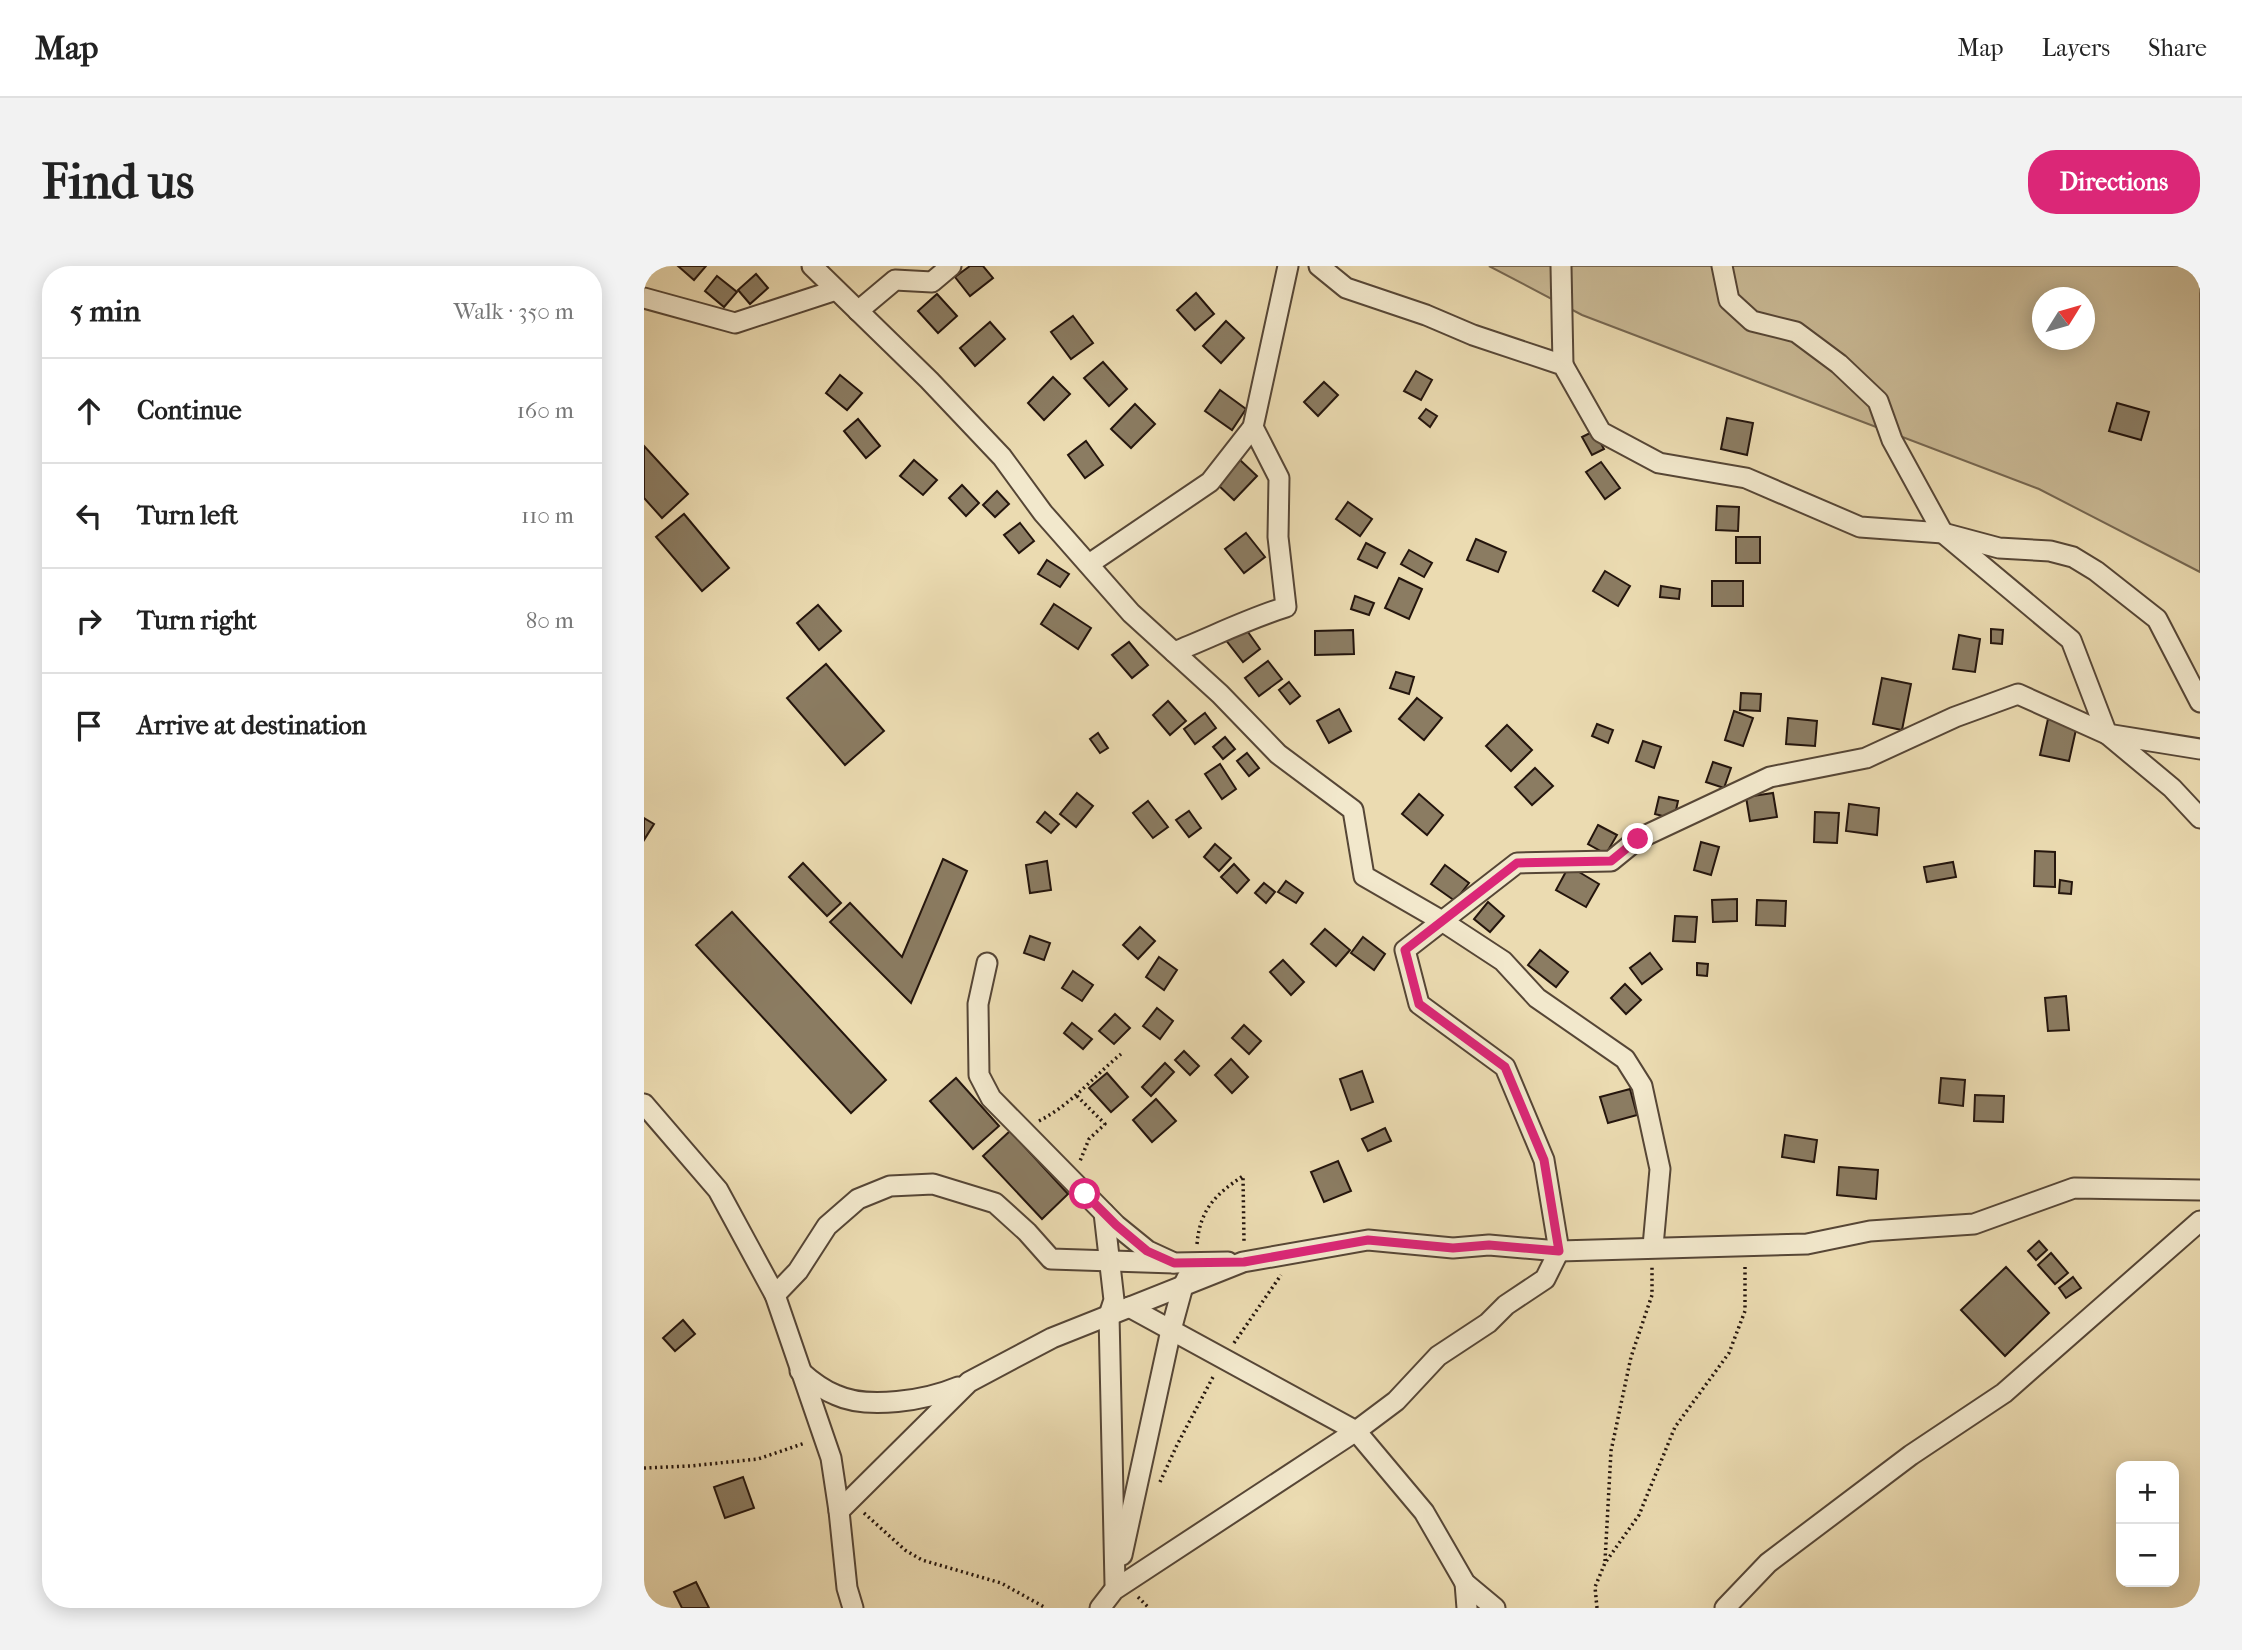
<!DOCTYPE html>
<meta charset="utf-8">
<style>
body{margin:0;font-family:"IM FELL French Canon",serif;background:#f2f2f2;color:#222}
.controls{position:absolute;right:21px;bottom:21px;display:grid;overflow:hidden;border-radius:14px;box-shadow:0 4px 18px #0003}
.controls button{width:63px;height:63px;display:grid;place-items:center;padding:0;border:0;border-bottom:2px solid #e0e0e0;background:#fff;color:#222;font:35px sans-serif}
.compass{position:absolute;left:1388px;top:21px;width:63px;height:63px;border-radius:50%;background:#fff;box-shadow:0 4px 18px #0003;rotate:53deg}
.stop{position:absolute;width:21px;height:21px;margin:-16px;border:5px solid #db2777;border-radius:50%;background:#fff}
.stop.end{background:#db2777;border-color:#fff;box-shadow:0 2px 7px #0008}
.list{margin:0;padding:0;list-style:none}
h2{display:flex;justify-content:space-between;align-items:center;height:91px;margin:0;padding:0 28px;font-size:30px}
h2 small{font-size:23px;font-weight:400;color:#767676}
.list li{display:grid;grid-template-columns:46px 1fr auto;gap:21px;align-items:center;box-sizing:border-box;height:105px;padding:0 28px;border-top:2px solid #e0e0e0}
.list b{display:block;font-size:26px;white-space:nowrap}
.list em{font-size:23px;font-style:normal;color:#767676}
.icon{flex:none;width:38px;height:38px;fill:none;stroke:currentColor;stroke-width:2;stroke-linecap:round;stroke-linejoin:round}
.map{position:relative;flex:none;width:1556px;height:1342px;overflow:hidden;border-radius:28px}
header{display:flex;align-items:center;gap:42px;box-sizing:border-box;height:98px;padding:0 35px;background:#fff;border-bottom:2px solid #e0e0e0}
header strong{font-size:33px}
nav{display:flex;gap:38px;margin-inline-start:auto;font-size:24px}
.intro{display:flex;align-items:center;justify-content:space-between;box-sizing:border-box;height:168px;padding:0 42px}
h1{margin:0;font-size:49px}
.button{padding:18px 32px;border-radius:28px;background:#db2777;color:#fff;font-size:24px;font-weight:700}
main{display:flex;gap:42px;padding:0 42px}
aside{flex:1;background:#fff;border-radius:28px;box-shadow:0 4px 18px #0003}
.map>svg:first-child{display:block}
.green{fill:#c9b995;stroke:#766751;stroke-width:2;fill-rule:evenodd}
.building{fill:#8b7c62;stroke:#24150d;stroke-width:2}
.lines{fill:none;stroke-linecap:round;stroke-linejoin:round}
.street-casing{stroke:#564636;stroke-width:23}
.path{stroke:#24150d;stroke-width:3.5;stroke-dasharray:2 3.5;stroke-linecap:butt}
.street{stroke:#f2e8cc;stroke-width:19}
.route{stroke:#db2777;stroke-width:9}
</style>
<header>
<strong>Map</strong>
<nav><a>Map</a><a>Layers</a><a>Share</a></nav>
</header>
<div class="intro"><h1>Find us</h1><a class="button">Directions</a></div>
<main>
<aside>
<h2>5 min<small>Walk · 350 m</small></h2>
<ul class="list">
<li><svg class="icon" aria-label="ahead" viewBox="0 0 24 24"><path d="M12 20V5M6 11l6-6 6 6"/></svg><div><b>Continue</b></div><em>160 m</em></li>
<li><svg class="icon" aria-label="left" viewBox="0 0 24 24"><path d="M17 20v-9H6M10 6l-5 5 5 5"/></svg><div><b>Turn left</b></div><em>110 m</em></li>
<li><svg class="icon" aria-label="right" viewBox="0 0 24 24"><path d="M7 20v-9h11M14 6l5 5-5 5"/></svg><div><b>Turn right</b></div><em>80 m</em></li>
<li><svg class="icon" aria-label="arrive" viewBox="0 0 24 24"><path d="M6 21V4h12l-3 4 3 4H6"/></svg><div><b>Arrive at destination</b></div></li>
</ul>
</aside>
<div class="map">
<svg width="1556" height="1342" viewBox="0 0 1556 1342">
<rect width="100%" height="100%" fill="#ebdbb1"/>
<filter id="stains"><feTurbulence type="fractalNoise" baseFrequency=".00286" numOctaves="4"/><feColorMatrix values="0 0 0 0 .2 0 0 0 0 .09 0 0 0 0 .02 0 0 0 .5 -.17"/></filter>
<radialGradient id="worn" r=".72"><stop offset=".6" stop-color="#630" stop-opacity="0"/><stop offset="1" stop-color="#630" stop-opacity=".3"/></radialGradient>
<path class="green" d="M845,0h711v306l-161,-83 -457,-174zM1398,32h42v42h-42z"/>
<g class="building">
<polygon points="34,0 62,0 50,14"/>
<polygon points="326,0 339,0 349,12 326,30 311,11"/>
<polygon points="112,8 124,22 106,38 94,24"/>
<polygon points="73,10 93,26 80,41 61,25"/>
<polygon points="552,27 570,48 551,64 533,44"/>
<polygon points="293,28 313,50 294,67 274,45"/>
<polygon points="429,50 449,77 427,93 407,66"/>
<polygon points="582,55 600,72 577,97 559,80"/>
<polygon points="346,56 361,73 331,100 316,82"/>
<polygon points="459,96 483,123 465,140 440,112"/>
<polygon points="772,105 788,114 777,134 760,125"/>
<polygon points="196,109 218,127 203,144 182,127"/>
<polygon points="409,111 426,128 400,154 384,137"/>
<polygon points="680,116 694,129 674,150 660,136"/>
<polygon points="576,124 602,143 588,164 561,145"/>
<polygon points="1473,137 1505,146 1497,174 1465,165"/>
<polygon points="491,138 511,158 487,182 467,163"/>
<polygon points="782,143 793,150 786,161 775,152"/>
<polygon points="1083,152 1109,157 1103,189 1077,183"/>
<polygon points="214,153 236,180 222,192 200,165"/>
<polygon points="950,165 960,183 948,189 938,171"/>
<polygon points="442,175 459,199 441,212 424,189"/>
<polygon points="0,180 44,228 18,252 0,232"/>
<polygon points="270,194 293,214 279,229 256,210"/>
<polygon points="596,194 613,210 590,234 573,218"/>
<polygon points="957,196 976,222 961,233 942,206"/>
<polygon points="318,219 335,237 322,250 305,232"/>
<polygon points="353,225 365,238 351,251 339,239"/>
<polygon points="704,236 728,253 716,270 692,253"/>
<polygon points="1073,240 1095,241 1094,265 1072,264"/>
<polygon points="40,248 85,302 58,325 12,271"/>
<polygon points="376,257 390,275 375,287 360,269"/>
<polygon points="602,267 621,291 600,307 581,283"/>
<rect x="1092" y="271" width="24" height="26"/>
<polygon points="832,273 862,286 854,306 823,294"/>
<polygon points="722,277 741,287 733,302 714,293"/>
<polygon points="765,284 788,297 780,311 757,298"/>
<polygon points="403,294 425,308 416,321 394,308"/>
<polygon points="961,305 986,320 974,340 949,325"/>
<polygon points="755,312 778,323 765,353 741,342"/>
<rect x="1068" y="315" width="31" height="25"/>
<polygon points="1017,320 1036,323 1035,333 1016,331"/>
<polygon points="711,330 730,337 725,349 707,343"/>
<polygon points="410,338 447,362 434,383 397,358"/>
<polygon points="174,339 197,365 175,384 153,357"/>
<polygon points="599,359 616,383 599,396 581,373"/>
<polygon points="1347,363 1359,364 1358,378 1347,377"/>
<polygon points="709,364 710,388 671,389 671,365"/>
<polygon points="1315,369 1336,373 1331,406 1309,403"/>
<polygon points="485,376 504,399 488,412 468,389"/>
<polygon points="624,395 638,413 615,430 601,412"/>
<polygon points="182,398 240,465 201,499 143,432"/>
<polygon points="752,406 770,411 765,428 746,422"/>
<polygon points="1238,412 1267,418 1258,464 1229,458"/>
<polygon points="645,416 656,430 646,438 635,424"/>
<polygon points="1097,427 1117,428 1116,445 1096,444"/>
<polygon points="773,432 798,452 780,474 755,453"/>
<polygon points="524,435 542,455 526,469 509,449"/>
<polygon points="695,443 707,465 685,477 673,455"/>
<polygon points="1090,445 1109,452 1099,480 1081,474"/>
<polygon points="561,447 572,462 551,478 540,463"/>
<polygon points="1144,452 1173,455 1171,480 1142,478"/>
<polygon points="1404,453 1433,459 1425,495 1396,489"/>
<polygon points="953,458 969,464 964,477 948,470"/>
<polygon points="863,459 888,484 867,505 842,480"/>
<polygon points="454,467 464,482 456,487 446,473"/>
<polygon points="581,471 591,483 579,493 569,481"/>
<polygon points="999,475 1017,481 1010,502 992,495"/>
<polygon points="603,487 615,502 605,510 593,495"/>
<polygon points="1069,496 1087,502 1080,522 1062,516"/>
<polygon points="576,498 592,523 578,533 561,508"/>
<polygon points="891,502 909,520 888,539 871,521"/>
<polygon points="433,527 449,540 432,561 416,548"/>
<polygon points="1129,527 1133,551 1106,555 1102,531"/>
<polygon points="775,528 799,549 783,569 758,548"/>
<polygon points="1015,531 1034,535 1030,553 1011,548"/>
<polygon points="504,535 524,561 509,572 489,547"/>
<polygon points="1205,538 1235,542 1233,569 1202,565"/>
<polygon points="545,545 557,562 545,571 532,554"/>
<polygon points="401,546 415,558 407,567 393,556"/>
<polygon points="1171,546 1195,547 1193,577 1170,576"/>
<polygon points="0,552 10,558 0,574"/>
<polygon points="954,559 973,569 962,588 944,578"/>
<polygon points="1057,576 1075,581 1067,609 1050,604"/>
<polygon points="571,578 587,592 575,605 560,591"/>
<polygon points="1391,585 1411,586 1411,621 1390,620"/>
<polygon points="299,593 323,605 267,737 186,656 206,637 258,691"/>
<polygon points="403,595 407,624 386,627 382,599"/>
<polygon points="1309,596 1312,611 1283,616 1280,601"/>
<polygon points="159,597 197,637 183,650 145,611"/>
<polygon points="590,598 605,614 593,627 577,611"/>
<polygon points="801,599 825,617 811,635 787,618"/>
<polygon points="925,600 955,618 942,641 912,624"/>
<polygon points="1416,614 1428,616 1427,628 1415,627"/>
<polygon points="642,615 659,627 652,637 634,626"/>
<polygon points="620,617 631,626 622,637 611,627"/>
<polygon points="1093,633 1093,655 1069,656 1068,634"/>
<polygon points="1113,634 1142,635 1141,660 1112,659"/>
<polygon points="844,636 860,650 846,666 830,653"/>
<polygon points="88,646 242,814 207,847 52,679"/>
<polygon points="1031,650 1053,651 1051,676 1029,675"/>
<polygon points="496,661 511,675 494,693 479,679"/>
<polygon points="681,663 706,684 692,700 667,678"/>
<polygon points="386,670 406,677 400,694 380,687"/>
<polygon points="719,671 741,688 730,704 707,687"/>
<polygon points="896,684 924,706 912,721 884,699"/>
<polygon points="1006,687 1018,703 998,718 986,702"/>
<polygon points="515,691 533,704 520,724 502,711"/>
<polygon points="639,694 660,716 647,729 626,706"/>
<polygon points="1053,697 1064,698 1063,710 1053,709"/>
<polygon points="429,705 449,719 438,735 418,722"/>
<polygon points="981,718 997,734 982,748 967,732"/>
<polygon points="1422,730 1425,764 1404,765 1401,732"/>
<polygon points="513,742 529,755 516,773 499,760"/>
<polygon points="471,748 486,762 470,778 455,765"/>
<polygon points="428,757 448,773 439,783 420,767"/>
<polygon points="600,759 617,775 605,788 588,772"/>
<polygon points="540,785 555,800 546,809 531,794"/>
<polygon points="587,793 604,811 588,827 571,809"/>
<polygon points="521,797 530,806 507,830 498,821"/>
<polygon points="718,805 729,836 707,844 696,813"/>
<polygon points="463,807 484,831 467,846 445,822"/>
<polygon points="312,812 355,860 329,883 286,835"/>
<polygon points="1297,812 1321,814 1319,840 1295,837"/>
<polygon points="986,823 993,849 964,857 956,831"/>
<polygon points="1331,829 1360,830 1359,856 1330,855"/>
<polygon points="512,833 532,855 508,876 489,854"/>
<polygon points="741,862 747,875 724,885 718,873"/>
<polygon points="366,865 424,928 398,953 339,890"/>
<polygon points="1141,869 1173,874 1170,896 1138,891"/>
<polygon points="694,895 707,925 680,936 667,906"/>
<polygon points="1195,901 1234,904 1232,933 1193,929"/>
<polygon points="1395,975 1403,984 1392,994 1384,985"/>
<polygon points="1407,987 1424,1007 1411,1018 1394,999"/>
<polygon points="1362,1001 1405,1047 1361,1090 1317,1044"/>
<polygon points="1429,1011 1437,1022 1422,1032 1415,1022"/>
<polygon points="39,1054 51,1068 31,1085 19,1072"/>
<polygon points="99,1211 110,1242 81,1252 70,1221"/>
<polygon points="52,1316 65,1342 38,1342 30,1326"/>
</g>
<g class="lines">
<defs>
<g id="street">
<polyline points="168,0 285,114 358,191 399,247 487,347 576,428 634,488 709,544 720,610 798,655 859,695 893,732 981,793 998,820 1016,903 1009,980"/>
<polyline points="675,0 702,22 782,49 829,69 919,99 957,166 1015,197 1102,212 1216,261 1299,267 1355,282 1406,285 1429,291 1452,305 1513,353 1556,436"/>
<polyline points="917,0 919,99"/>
<polyline points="1078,0 1085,34 1108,55 1152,66 1195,98 1234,135 1248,174 1299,267 1427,374 1463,468 1528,522 1556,552"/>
<polyline points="0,32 91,57 192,24"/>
<polyline points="214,45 251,14 288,16 307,0"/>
<polyline points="445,298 566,216 609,161 644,0"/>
<path d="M530,386c38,-15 73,-33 112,-45l-8,-70 1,-59 -26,-51"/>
<polyline points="343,697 334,738 335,809 347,832 472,959 504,985 530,997 584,996"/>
<polyline points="0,838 74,924 131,1029 187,1192 195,1245 203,1322 209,1342"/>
<polyline points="460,947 470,1034 465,1049 471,1318"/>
<polyline points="131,1029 154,1005 183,960 214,933 246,920 289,918 351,937 383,966 407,993 530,997"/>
<polyline points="485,1041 712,1165 780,1246 821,1317 851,1342"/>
<path d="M156,1105c10,9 23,19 36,24 32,15 91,5 122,-8"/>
<polyline points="195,1245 325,1116 408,1072 599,996 724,974 809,982 845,979 915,985 1163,978 1226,965 1330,958 1430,922 1556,924"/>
<polyline points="478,1289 527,1064 539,1020 543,1012"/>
<polyline points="821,1317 823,1342"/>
<polyline points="456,1342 470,1324 712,1165 752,1135 794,1090 844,1057 862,1039 901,1013 915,985 900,894 861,801 775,738 761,684 873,597 967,595 994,573 1126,511 1222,492 1311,451 1374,428 1463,468 1556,483"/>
<polyline points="1081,1342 1124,1297 1267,1189 1360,1127 1556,955"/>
</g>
</defs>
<use href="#street" class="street-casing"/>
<g class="path">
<polyline points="433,830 461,858 445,873 436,895"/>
<path d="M395,855c33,-17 54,-44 82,-67"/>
<path d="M553,978c3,-35 19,-50 46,-68l1,66"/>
<polyline points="590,1077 637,1009"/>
<polyline points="0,1202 46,1200 114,1193 161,1177"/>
<polyline points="516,1216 533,1179 569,1111"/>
<polyline points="220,1247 261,1284 278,1294 357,1317 402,1342"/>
<polyline points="961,1295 967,1185 987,1091 1008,1029 1008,1001"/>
<polyline points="494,1331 505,1342"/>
<polyline points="953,1342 951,1321 961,1297 995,1249 1031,1161 1085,1087 1101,1045 1101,999"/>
</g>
<use href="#street" class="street"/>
</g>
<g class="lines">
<polyline class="route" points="441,928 472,959 503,985 530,997 600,996 724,974 809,982 845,979 915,985 900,894 861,801 775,738 761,684 873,597 967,595 994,573"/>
</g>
<rect width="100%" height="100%" filter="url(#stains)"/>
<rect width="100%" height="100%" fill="url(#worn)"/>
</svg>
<div class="controls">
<button>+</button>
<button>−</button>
</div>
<svg class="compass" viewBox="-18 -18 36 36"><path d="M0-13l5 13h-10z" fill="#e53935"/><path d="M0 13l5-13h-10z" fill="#767676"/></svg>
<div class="stop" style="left:441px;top:928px"></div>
<div class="stop end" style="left:994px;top:573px"></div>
</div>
</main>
